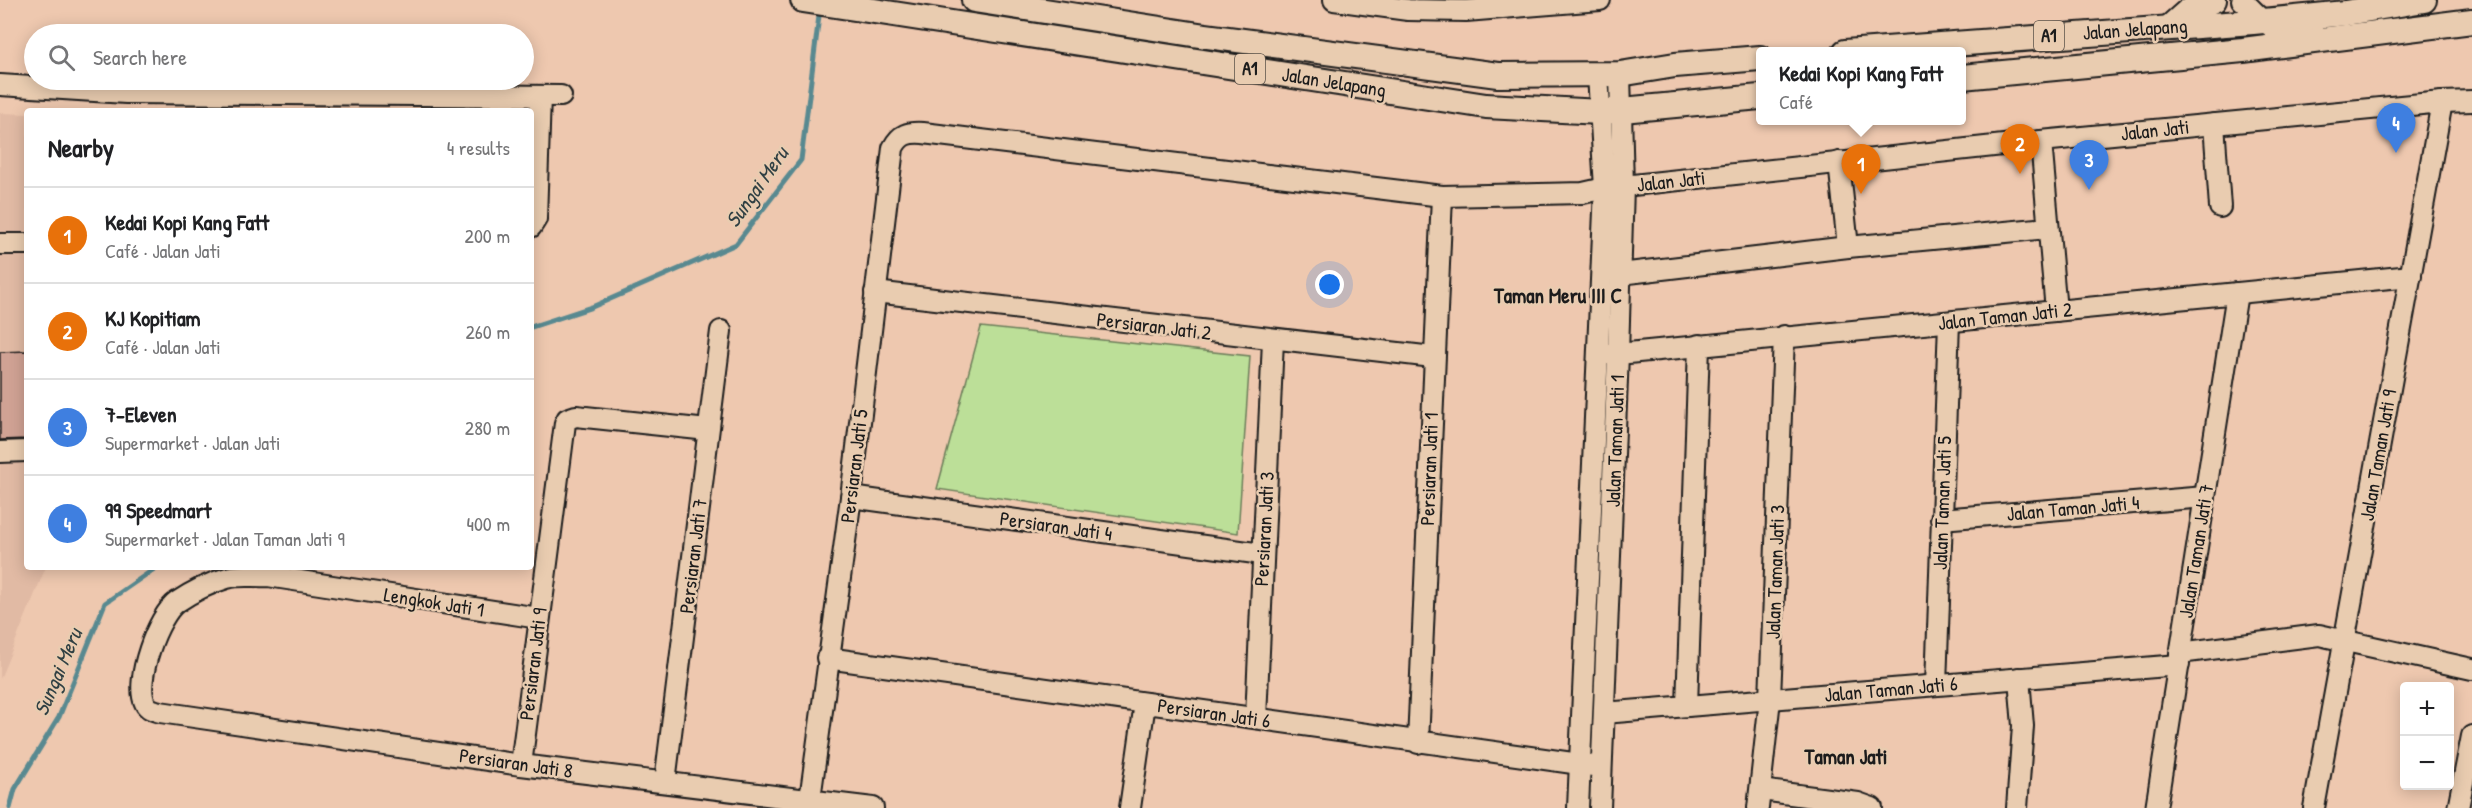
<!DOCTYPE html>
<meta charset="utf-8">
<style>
body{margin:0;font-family:"Patrick Hand",sans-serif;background:#f2f2f2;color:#202124}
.controls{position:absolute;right:18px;bottom:18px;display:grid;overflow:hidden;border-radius:6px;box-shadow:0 3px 15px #0003}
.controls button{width:54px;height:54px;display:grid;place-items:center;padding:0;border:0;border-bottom:2px solid #e0e0e0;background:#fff;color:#202124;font:30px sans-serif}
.you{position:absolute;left:1330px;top:285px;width:21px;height:21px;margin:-15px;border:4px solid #fff;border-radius:50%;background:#1a73e8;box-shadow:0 0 0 9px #1a73e833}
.badge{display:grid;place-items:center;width:39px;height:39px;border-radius:50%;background:#d1495b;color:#fff;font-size:20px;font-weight:700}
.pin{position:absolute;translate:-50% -50px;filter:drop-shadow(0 2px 3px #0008)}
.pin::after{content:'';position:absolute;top:32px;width:21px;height:18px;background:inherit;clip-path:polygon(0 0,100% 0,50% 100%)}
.popup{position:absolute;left:1756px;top:47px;width:210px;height:78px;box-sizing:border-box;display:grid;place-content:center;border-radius:6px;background:#fff;filter:drop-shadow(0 2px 4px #0005);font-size:20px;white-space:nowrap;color:#757577}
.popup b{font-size:22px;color:#202124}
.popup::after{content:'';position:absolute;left:50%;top:100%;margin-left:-12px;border:12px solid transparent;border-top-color:#fff}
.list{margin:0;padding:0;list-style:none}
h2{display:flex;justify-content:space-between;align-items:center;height:78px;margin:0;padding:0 24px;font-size:26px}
h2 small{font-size:20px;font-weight:400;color:#757577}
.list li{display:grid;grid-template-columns:39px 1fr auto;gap:18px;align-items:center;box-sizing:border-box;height:96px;padding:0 24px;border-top:2px solid #e0e0e0}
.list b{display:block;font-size:22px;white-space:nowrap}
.list p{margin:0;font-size:20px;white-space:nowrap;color:#757577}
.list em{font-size:20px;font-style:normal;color:#757577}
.icon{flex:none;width:33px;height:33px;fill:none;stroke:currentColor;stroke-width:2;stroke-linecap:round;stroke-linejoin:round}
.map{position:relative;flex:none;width:2472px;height:808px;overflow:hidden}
.search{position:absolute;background:#fff;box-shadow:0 3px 15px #0003;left:24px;top:24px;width:510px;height:66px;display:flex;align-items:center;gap:15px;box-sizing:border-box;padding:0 21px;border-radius:33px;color:#757577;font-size:22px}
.panel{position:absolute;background:#fff;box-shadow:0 3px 15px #0003;left:24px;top:108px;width:510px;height:462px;border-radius:6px}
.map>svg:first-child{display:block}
.built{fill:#e1baa4}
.green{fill:#bcdf98;stroke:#6c7e5a;stroke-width:1.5}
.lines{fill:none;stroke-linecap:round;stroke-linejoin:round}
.stream{stroke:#598990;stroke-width:5}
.building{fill:#d0a294;stroke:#1c1c1c;stroke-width:1.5}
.minor-casing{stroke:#1c1c1c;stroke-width:24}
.major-casing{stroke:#1c1c1c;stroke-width:28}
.minor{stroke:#e9ccb0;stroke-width:20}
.major{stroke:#e9ccb0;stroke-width:24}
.labels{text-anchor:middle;stroke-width:5;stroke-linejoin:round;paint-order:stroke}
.shield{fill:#e9ccb0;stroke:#5a5148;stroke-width:1.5}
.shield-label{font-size:18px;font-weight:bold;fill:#1c1c1c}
.street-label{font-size:20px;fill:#1c1c1c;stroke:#e9ccb0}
.water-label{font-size:21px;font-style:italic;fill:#304043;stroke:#e9ccb0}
.neighbourhood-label{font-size:21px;font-weight:bold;fill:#1c1c1c;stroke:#e9ccb0}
</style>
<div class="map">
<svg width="2472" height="808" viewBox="0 0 2472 808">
<rect width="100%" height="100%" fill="#eec8af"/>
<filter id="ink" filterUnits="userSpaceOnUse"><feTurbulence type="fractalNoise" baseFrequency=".0167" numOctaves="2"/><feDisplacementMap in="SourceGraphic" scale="12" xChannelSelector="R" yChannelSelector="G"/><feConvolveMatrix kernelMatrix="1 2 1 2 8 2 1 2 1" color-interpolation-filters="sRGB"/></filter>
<g filter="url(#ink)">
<polygon class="built" points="0,113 27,114 27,567 46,567 0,679"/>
<polygon class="green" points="981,327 1250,356 1238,533 937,489"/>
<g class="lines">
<g class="stream">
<polyline points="531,327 592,307 736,244 801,160 820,8"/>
<polyline points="10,808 15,789 59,717 105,603 157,567"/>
</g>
</g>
<polygon class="building" points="27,351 27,439 0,440 0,352"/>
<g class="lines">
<defs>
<g id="minor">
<polyline points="1334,0 1408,10 1466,11 1600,0"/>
<path d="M2242,0c30,28 28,35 72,31"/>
<polyline points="0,85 126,93 561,96"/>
<polyline points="2214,124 2220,207"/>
<polyline points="2041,141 2056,311"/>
<polyline points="1839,162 1848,247"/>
<polyline points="531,227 536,219 540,96"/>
<polyline points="0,244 27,244"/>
<polyline points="1620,274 1848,247 2048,228"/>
<polyline points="875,292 1433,357"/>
<polyline points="1599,354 1618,354 2411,276"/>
<polyline points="0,452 27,451"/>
<polyline points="851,497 1262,554"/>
<polyline points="1941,519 2205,497"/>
<path d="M539,618l-271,-42c-13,1 -29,-2 -41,2 -17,5 -35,14 -50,24 -19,13 -43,79 -32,101 3,6 8,7 15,9l361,53 352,43"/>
<polyline points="2180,653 2319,635 2472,669"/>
<polyline points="827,658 1601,767"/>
<polyline points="1936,685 1949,322"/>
<polyline points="1687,706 1699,345"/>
<polyline points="1604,713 2179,665"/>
<polyline points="1256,718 1273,340"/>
<polyline points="1418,743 1442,196"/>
<polyline points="521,765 565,423 567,419 576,416 708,430"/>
<polyline points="665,782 721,331"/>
<polyline points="1761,790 1858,803 1872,808"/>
<path d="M810,799l41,-302 42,-349c7,-14 15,-16 30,-15l519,63 141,-3 22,-5 436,-47 401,-39 30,-1"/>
<polyline points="1130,808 1145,703"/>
<polyline points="1578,808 1605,188 1598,75"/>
<polyline points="1600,808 1618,354 1623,186 1620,74"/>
<polyline points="1758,808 1770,699 1784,336"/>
<polyline points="2017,808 2023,726 2019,678"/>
<polyline points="2156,808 2237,293"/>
<polyline points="2314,808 2442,102"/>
<polyline points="2458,808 2472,736"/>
</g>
<g id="major">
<polyline points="803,0 1486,106 1601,112 1760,97"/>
<polyline points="974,0 1199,35 1498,75 1620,74 1675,65 1760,58"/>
<polyline points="2171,26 2188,11 2214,0"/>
<polyline points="1845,52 2253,22 2346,13 2424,0"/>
<polyline points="1962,77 2243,50 2472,21"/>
</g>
</defs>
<use href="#minor" class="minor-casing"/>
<use href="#major" class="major-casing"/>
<use href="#minor" class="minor"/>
<use href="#major" class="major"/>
</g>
</g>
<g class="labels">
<g class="shield">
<rect x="2034" y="21" width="30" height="30" rx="4.5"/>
<rect x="1235" y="54" width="30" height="30" rx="4.5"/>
</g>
<g class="shield-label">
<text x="2049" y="42">A1</text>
<text x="1250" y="75">A1</text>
</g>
<g class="street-label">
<text transform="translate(2135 29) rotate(-4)" y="7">Jalan Jelapang</text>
<text transform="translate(1334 82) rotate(9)" y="7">Jalan Jelapang</text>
<text transform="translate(2155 130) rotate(-6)" y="7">Jalan Jati</text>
<text transform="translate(1671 181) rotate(-6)" y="7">Jalan Jati</text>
<text transform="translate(2005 316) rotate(-6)" y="7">Jalan Taman Jati 2</text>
<text transform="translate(1154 326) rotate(7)" y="7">Persiaran Jati 2</text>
<text transform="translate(1615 441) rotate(-88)" y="7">Jalan Taman Jati 1</text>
<text transform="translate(2378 455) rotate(-80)" y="7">Jalan Taman Jati 9</text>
<text transform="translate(854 466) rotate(-83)" y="7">Persiaran Jati 5</text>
<text transform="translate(1429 469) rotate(-88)" y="7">Persiaran Jati 1</text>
<text transform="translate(1942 503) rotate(-88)" y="7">Jalan Taman Jati 5</text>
<text transform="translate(2073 508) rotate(-5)" y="7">Jalan Taman Jati 4</text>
<text transform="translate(1056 526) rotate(8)" y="7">Persiaran Jati 4</text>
<text transform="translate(1264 529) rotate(-87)" y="7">Persiaran Jati 3</text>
<text transform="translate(2196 551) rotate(-81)" y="7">Jalan Taman Jati 7</text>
<text transform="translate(693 556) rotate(-83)" y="7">Persiaran Jati 7</text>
<text transform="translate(1775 572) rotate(-88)" y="7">Jalan Taman Jati 3</text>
<text transform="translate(434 602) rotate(9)" y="7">Lengkok Jati 1</text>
<text transform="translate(533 664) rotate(-83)" y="7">Persiaran Jati 9</text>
<text transform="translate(1891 689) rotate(-5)" y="7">Jalan Taman Jati 6</text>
<text transform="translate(1214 713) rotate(8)" y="7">Persiaran Jati 6</text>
<text transform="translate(516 763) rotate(8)" y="7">Persiaran Jati 8</text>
</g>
<g class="water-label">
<text transform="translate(757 187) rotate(-55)" y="7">Sungai Meru</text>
<text transform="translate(58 672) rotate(-67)" y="7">Sungai Meru</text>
</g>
<g class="neighbourhood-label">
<text x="1558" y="303">Taman Meru III C</text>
<text x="1846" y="764">Taman Jati</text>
</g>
</g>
</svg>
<div class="controls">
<button>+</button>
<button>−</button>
</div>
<div class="you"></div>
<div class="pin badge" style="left:1861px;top:194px;background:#e8710a">1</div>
<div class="popup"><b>Kedai Kopi Kang Fatt</b>Café</div>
<div class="pin badge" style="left:2020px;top:174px;background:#e8710a">2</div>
<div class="pin badge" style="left:2089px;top:190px;background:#3f7fe0">3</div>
<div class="pin badge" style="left:2396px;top:153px;background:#3f7fe0">4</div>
<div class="search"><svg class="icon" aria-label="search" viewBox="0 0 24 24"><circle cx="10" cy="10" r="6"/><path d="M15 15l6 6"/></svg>Search here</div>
<section class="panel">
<h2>Nearby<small>4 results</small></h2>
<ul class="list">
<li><span class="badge" style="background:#e8710a">1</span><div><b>Kedai Kopi Kang Fatt</b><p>Café · Jalan Jati</p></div><em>200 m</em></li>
<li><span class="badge" style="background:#e8710a">2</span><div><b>KJ Kopitiam</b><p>Café · Jalan Jati</p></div><em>260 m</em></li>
<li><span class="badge" style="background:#3f7fe0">3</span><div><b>7-Eleven</b><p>Supermarket · Jalan Jati</p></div><em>280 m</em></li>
<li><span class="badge" style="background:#3f7fe0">4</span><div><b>99 Speedmart</b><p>Supermarket · Jalan Taman Jati 9</p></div><em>400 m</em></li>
</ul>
</section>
</div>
